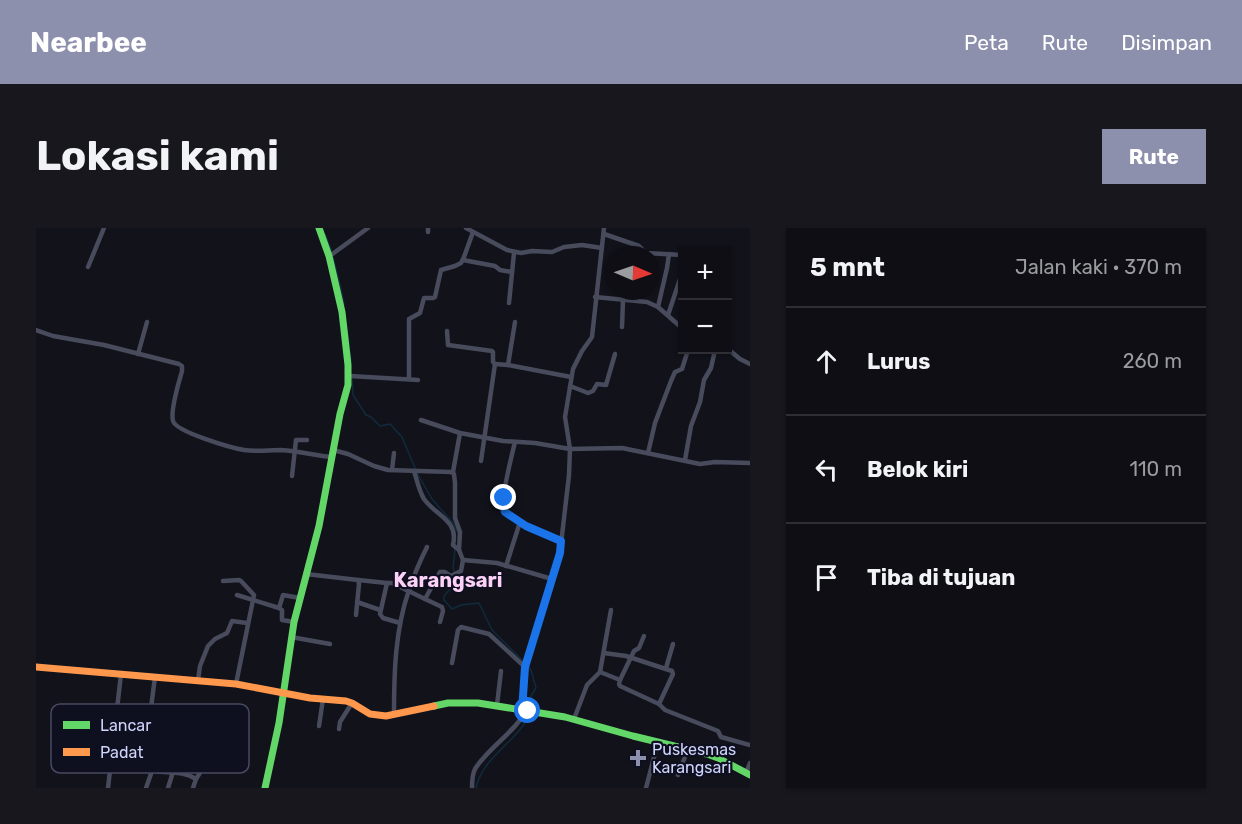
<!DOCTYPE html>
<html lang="id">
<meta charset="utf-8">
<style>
body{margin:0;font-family:Rubik,sans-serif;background:#17171d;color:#f1f3f6}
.controls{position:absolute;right:18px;top:18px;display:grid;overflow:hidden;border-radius:0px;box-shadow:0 2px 4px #0004}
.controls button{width:54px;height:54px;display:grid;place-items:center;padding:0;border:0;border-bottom:2px solid #2e2e34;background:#0e0e14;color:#f1f3f6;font:30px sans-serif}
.compass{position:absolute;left:570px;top:18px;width:54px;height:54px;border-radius:50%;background:#0e0e14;box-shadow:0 2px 4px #0004;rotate:92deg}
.stop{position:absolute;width:18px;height:18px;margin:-14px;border:4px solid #1a73e8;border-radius:50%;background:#fff}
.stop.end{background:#1a73e8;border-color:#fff;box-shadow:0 2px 6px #0008}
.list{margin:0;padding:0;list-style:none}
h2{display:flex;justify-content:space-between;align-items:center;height:78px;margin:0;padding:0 24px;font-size:26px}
h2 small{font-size:20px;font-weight:400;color:#9b9ca0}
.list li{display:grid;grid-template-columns:39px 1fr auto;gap:18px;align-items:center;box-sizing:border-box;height:108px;padding:0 24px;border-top:2px solid #2e2e34}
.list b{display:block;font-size:22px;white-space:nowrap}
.list em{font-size:20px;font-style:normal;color:#9b9ca0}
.icon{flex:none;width:33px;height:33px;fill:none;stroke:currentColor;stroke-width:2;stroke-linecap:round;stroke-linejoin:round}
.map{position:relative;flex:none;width:714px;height:560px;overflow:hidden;border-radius:0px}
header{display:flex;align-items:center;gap:36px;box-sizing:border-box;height:84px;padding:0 30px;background:#8d90ad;color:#fff}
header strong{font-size:28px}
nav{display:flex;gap:33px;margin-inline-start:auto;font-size:21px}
.intro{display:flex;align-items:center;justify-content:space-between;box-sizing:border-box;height:144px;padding:0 36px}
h1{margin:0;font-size:42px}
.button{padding:15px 27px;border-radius:0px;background:#8d90ad;color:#fff;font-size:21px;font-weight:700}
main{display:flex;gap:36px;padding:0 36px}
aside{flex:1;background:#0e0e14;border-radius:0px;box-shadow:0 2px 4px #0004}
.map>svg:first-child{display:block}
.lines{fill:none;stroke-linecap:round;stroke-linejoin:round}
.stream{stroke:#102b3d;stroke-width:1.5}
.street{stroke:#474b5c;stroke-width:4.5}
.fast{stroke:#63d668;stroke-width:7}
.slow{stroke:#ff974d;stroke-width:7}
.route{stroke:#1a73e8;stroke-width:8}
.poi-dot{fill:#8d90ad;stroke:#0e0f1f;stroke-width:2}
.labels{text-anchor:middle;stroke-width:4.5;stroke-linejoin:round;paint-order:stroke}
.poi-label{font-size:16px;fill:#cfd4fc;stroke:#0e0f1f;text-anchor:start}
.quarter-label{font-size:20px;font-weight:bold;fill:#fcd1f6;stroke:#0e0f1f}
.key{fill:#0e0f1f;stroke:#484a61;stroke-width:1.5}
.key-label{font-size:16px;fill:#cfd4fc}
</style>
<header>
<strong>Nearbee</strong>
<nav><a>Peta</a><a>Rute</a><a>Disimpan</a></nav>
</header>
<div class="intro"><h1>Lokasi kami</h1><a class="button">Rute</a></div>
<main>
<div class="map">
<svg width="714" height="560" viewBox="0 0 714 560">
<rect width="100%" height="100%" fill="#12121b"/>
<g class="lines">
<g class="stream">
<polyline points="289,6 296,24"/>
<polyline points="297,29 305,61 308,77"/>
<polyline points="311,102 315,133"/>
<polyline points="316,150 317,167 330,187 335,189 344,198 354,196 366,209 379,240"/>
<polyline points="381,245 396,271 417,295 422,305"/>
<polyline points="419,321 417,340 421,353 408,368 408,372 416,381 425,377 443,375 456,402 489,435"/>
<polyline points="492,438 495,442 500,460 495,468 494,481"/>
<path d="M440,560c7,-32 41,-46 54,-74"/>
</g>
<g class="street">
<polyline points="430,0 471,22 485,25 496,23 516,24 528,19 546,17 566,20"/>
<polyline points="392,4 392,0"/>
<polyline points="568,6 603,18 610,25 646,27"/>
<polyline points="295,27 332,0"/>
<polyline points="427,32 459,38 464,42 476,44"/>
<polyline points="52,39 68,0"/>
<polyline points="559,69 611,74 622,79 646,100"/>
<polyline points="473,75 478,25"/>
<polyline points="622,79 631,40 633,26"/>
<polyline points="632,87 646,45"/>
<polyline points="586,99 587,72"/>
<path d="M0,102l17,6 51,9 75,19 3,2v5c-3,11 -12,39 -9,50 3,11 59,27 71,29 12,2 25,0 37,0 17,1 33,5 50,7"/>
<polyline points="411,103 412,117 456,123 457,124 457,134 459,136"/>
<polyline points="692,121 704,131 714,136"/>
<polyline points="102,126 111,94"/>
<polyline points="472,137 479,94"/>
<polyline points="314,148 382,152"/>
<polyline points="373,150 373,91 384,85 388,70 397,70 399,69 405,42 419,38 425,35 428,29 437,4"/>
<polyline points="534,158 552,165 557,163 561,156 570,157 579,126"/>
<polyline points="385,192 424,205 467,213 499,215 534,221 586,220 664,236 679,234 714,235"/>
<path d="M479,214c-3,12 -15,59 -11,68 5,11 45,26 57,31"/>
<polyline points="297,222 312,226 338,238 352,242 415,244 418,246 419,255 419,290 424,304 423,322 427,332 425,343 415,348 409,344 404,344 389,371 406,379 407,383 404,394"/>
<polyline points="612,225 619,195 635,153 639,144 646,141 652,122"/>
<polyline points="649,232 655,198 664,174 668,152 675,140 679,122"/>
<polyline points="445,233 459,136 472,137 535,149"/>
<polyline points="356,242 358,225"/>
<path d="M378,243c3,9 5,20 10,28 12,17 35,21 29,46l6,5"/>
<polyline points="417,244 424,205"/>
<polyline points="256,248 260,212 271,212"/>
<polyline points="427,332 461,335 516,351"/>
<polyline points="470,338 484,294"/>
<polyline points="270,346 322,352 323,356 320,387"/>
<polyline points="322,352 351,355"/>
<polyline points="187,353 203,352 205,353 218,367 200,456"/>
<polyline points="201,367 243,380 246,382 246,392 258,394"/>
<polyline points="321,374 344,382"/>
<polyline points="243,380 247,367 264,370"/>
<polyline points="364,395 347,390 344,386 351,355 356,355 389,371"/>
<polyline points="255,409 294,416"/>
<polyline points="568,425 590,428 636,443 637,446 623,476"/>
<polyline points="416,435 422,402 425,399 453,406 489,439"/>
<polyline points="630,440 637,416"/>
<polyline points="564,444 584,452 583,456 584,458 623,476 629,482 682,503 685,509 714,517"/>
<path d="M119,449l-10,77 1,13c12,9 33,1 50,12l-3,9"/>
<polyline points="162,452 164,438 172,418 179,411 191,405 196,393 211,395"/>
<polyline points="584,452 598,423 603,420 608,408"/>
<polyline points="461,477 465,443"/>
<polyline points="486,483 489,439 524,325 533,247 534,221 529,189 537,141 546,123 556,109 568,0"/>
<path d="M358,487c0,-42 1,-85 15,-125 5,-15 11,-29 18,-43"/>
<polyline points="538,491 551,457 564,444 575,382"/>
<polyline points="283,498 287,471"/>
<polyline points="303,501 304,494 316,475"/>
<polyline points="710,545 714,535"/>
<polyline points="642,547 652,521"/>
<polyline points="160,551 169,537"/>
<polyline points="72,560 85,446"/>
<polyline points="110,560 116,543"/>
<polyline points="132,560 137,544"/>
<path d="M436,560c0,-6 0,-13 3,-19 13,-21 39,-36 51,-58"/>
<polyline points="610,560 622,514"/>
</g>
<g class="fast">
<polyline points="398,478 412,475 442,475 529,489 597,508 671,526 682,530 714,547"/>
<polyline points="229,560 243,495 258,394 283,298 304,186 312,157 312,137 306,84 293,28 283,0"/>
</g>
<polyline class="slow" points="0,439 200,456 274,470 310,473 316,475 334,486 350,488 398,478"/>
</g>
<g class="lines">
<polyline class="route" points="468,270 468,280 469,284 490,298 525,313 524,325 489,439 486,483 492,483"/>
</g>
<path class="poi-dot" d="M599 521h6v6h6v6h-6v6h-6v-6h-6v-6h6z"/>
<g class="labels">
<g class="poi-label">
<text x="616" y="527">Puskesmas<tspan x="616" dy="18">Karangsari</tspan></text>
</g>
<g class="quarter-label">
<text x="412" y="359">Karangsari</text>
</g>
</g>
<rect x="15" y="476" width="198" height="69" rx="9" class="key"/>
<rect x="27" y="493" width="27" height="8" fill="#63d668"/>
<rect x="27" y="520" width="27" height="8" fill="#ff974d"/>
<g class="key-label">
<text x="64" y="503">Lancar</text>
<text x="64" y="530">Padat</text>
</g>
</svg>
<div class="controls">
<button>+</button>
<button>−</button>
</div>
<svg class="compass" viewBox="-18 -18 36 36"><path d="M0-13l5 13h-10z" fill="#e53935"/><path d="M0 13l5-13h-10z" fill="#9b9ca0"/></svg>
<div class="stop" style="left:492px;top:483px"></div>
<div class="stop end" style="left:468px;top:270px"></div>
</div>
<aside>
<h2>5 mnt<small>Jalan kaki · 370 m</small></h2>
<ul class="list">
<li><svg class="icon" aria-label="ahead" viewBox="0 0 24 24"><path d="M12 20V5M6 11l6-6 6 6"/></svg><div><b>Lurus</b></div><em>260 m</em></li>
<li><svg class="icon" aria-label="left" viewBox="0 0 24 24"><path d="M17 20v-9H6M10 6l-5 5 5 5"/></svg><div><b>Belok kiri</b></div><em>110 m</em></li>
<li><svg class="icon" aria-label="arrive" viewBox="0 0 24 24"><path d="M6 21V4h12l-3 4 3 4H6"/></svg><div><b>Tiba di tujuan</b></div></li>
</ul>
</aside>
</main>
